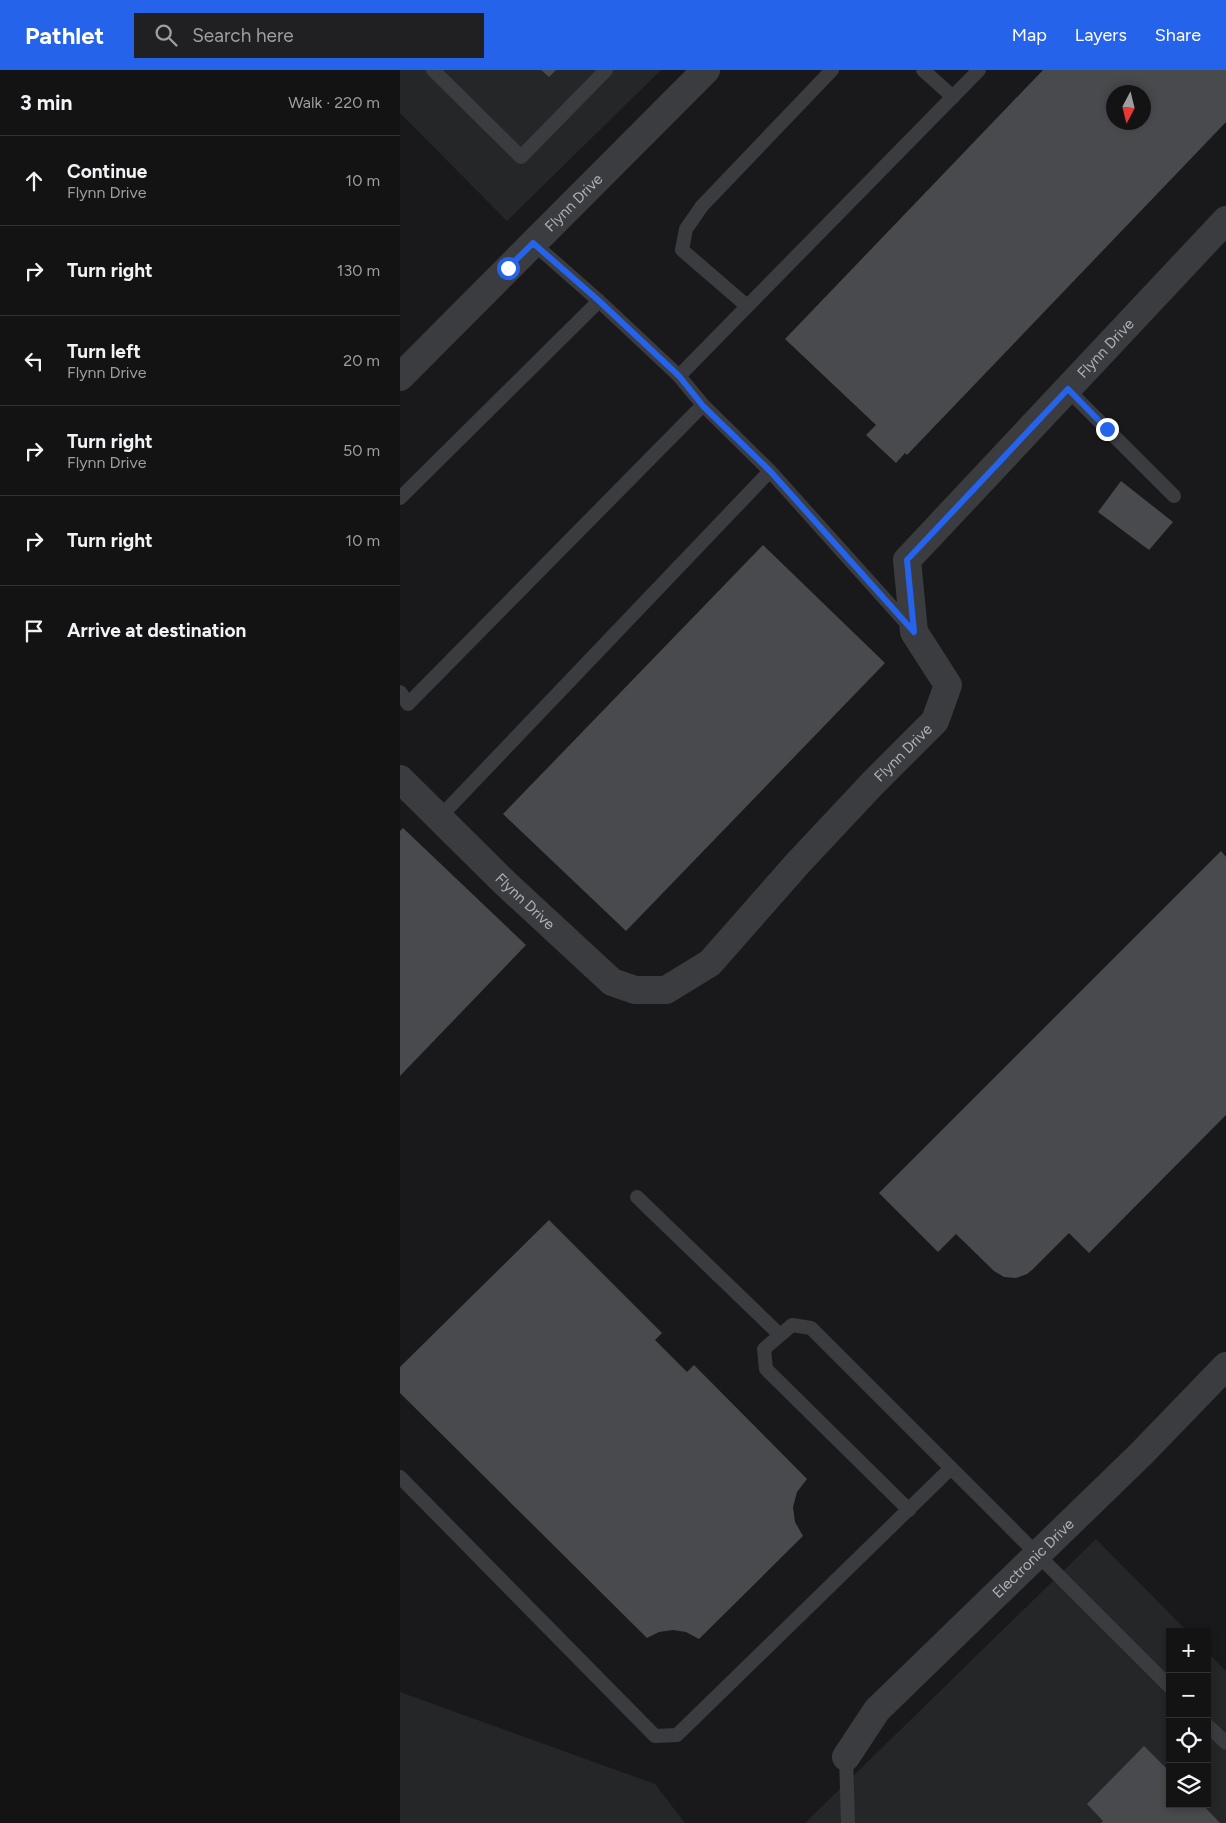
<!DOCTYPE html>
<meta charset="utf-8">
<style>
body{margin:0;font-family:Figtree,sans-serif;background:#202022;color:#f1f3f6}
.controls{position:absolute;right:15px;bottom:15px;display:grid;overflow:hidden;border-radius:0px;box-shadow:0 2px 8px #0003}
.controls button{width:45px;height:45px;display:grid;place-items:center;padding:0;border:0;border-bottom:1px solid #323234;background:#131314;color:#f1f3f6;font:25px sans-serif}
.compass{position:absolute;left:706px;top:15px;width:45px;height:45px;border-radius:50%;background:#131314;box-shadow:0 2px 8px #0003;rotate:187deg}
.stop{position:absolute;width:15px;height:15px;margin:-11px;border:4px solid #2563eb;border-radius:50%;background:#fff}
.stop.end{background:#2563eb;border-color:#fff;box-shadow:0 1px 5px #0008}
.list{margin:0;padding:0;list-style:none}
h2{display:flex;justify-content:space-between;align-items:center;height:65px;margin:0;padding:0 20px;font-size:21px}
h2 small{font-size:16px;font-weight:400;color:#9d9ea0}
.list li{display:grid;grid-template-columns:32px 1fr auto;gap:15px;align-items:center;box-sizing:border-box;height:90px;padding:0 20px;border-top:1px solid #323234}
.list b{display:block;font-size:19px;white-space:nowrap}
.list p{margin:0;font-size:16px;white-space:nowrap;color:#9d9ea0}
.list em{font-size:16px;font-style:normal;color:#9d9ea0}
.icon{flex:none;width:28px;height:28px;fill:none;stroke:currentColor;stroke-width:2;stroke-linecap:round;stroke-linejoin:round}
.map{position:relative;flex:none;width:826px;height:1753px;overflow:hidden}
header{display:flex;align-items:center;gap:30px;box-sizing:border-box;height:70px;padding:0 25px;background:#2563eb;color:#fff}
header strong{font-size:24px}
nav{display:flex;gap:28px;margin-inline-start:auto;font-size:18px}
.search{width:350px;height:45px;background:#202022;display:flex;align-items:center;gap:12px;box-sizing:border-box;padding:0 18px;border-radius:0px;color:#9d9ea0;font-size:19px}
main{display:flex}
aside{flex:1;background:#131314}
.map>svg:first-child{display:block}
.built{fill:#252628}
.building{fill:#484a4e;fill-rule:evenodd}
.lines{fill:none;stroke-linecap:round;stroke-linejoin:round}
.service{stroke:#3b3c40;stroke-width:14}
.minor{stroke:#3b3c40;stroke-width:28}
.route{stroke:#2563eb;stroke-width:6}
.labels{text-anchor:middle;stroke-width:4;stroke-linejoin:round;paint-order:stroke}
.street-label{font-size:15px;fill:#adb2ba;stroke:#141416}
</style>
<header>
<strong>Pathlet</strong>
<div class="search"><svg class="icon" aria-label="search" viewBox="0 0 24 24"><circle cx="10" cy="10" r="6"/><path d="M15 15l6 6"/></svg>Search here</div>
<nav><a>Map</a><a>Layers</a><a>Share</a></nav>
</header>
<main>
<aside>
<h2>3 min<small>Walk · 220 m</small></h2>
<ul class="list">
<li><svg class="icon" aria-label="ahead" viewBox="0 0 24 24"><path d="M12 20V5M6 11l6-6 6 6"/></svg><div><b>Continue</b><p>Flynn Drive</p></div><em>10 m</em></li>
<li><svg class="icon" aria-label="right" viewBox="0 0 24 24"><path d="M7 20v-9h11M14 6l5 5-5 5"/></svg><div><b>Turn right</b></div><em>130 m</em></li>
<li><svg class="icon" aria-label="left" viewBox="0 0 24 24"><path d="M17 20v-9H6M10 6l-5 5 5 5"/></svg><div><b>Turn left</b><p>Flynn Drive</p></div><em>20 m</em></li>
<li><svg class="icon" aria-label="right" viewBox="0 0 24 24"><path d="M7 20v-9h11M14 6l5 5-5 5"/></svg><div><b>Turn right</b><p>Flynn Drive</p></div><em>50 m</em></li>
<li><svg class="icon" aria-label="right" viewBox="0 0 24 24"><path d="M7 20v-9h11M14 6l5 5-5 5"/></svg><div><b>Turn right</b></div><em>10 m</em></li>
<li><svg class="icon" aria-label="arrive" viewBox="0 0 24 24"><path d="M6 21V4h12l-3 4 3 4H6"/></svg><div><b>Arrive at destination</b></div></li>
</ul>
</aside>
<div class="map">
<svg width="826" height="1753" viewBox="0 0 826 1753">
<rect width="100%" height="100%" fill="#19191b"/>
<g class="built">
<polygon points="0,0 261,0 107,151 0,43"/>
<polygon points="696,1469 788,1562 770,1562 770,1734 807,1734 807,1582 826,1601 826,1753 405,1753"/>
<polygon points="0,1622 255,1714 285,1753 0,1753"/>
</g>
<g class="building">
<polygon points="141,0 156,0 149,7"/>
<path d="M643,0h183v52l-319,333 -2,-2 -9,10 -30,-28 10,-10 -91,-86zM714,22h30v30h-30z"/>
<polygon points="721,411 773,452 749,480 698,442"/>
<polygon points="363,475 485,593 226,861 103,744"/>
<polygon points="3,758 126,875 0,1006 0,761"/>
<polygon points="821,781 826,787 826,1045 689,1183 669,1163 632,1200 627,1204 616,1208 604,1207 594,1201 556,1164 538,1182 479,1123"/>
<polygon points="149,1150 262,1263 255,1270 287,1302 294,1295 407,1409 397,1422 393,1437 395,1452 403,1466 299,1569 286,1562 273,1560 259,1562 247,1568 0,1323 0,1297"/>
<polygon points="744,1676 770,1702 770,1734 802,1734 820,1753 701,1753 703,1751 687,1734"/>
</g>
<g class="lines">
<g class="service">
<polyline points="33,0 121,87 206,0"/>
<polyline points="523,0 553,27"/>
<polyline points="133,173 199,231 279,306 579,0"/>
<polyline points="347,236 282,180 286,159 302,136 432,0"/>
<polyline points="279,306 303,335 370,401 510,557"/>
<polyline points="667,319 774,426"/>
<polyline points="0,428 199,231"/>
<polyline points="0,622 8,634 303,335"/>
<polyline points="39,748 370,401"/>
<polyline points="237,1127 380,1265"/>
<polyline points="0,1407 255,1666 277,1665 551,1398 770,1617"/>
<polyline points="509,1440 366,1299 364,1279 392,1255 411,1258 551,1398"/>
<polyline points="807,1655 826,1673"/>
<polyline points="446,1687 448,1753"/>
</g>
<g class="minor">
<path id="s1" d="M0,307l306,-307"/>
<path id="s2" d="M0,709l105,104 107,99 23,8h31l44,-27 88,-100 75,-80 62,-62 13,-36 -34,-53 -7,-72 319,-340"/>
<path id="s3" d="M446,1687l31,-47 264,-256 85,-88"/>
</g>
</g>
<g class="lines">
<polyline class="route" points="108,198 133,173 198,230 279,306 303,336 370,401 514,562 507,490 668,319 707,359"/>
</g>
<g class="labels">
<g class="street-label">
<text dy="5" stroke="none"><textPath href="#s1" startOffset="246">Flynn Drive</textPath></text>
<text dy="5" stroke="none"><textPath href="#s2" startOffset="1195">Flynn Drive</textPath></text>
<text dy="5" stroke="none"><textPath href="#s2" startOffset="686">Flynn Drive</textPath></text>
<text dy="5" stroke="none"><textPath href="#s2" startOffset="175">Flynn Drive</textPath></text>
<text dy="5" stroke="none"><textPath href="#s3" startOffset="274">Electronic Drive</textPath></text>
</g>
</g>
</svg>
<div class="controls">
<button>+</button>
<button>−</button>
<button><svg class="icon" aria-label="locate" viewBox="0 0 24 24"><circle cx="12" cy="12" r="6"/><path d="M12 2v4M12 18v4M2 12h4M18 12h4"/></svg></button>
<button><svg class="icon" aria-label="layers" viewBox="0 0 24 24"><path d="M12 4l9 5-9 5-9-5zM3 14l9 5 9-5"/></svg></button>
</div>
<svg class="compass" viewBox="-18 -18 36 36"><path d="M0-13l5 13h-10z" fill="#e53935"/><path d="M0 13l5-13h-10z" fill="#9d9ea0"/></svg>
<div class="stop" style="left:108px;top:198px"></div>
<div class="stop end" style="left:707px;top:359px"></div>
</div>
</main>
